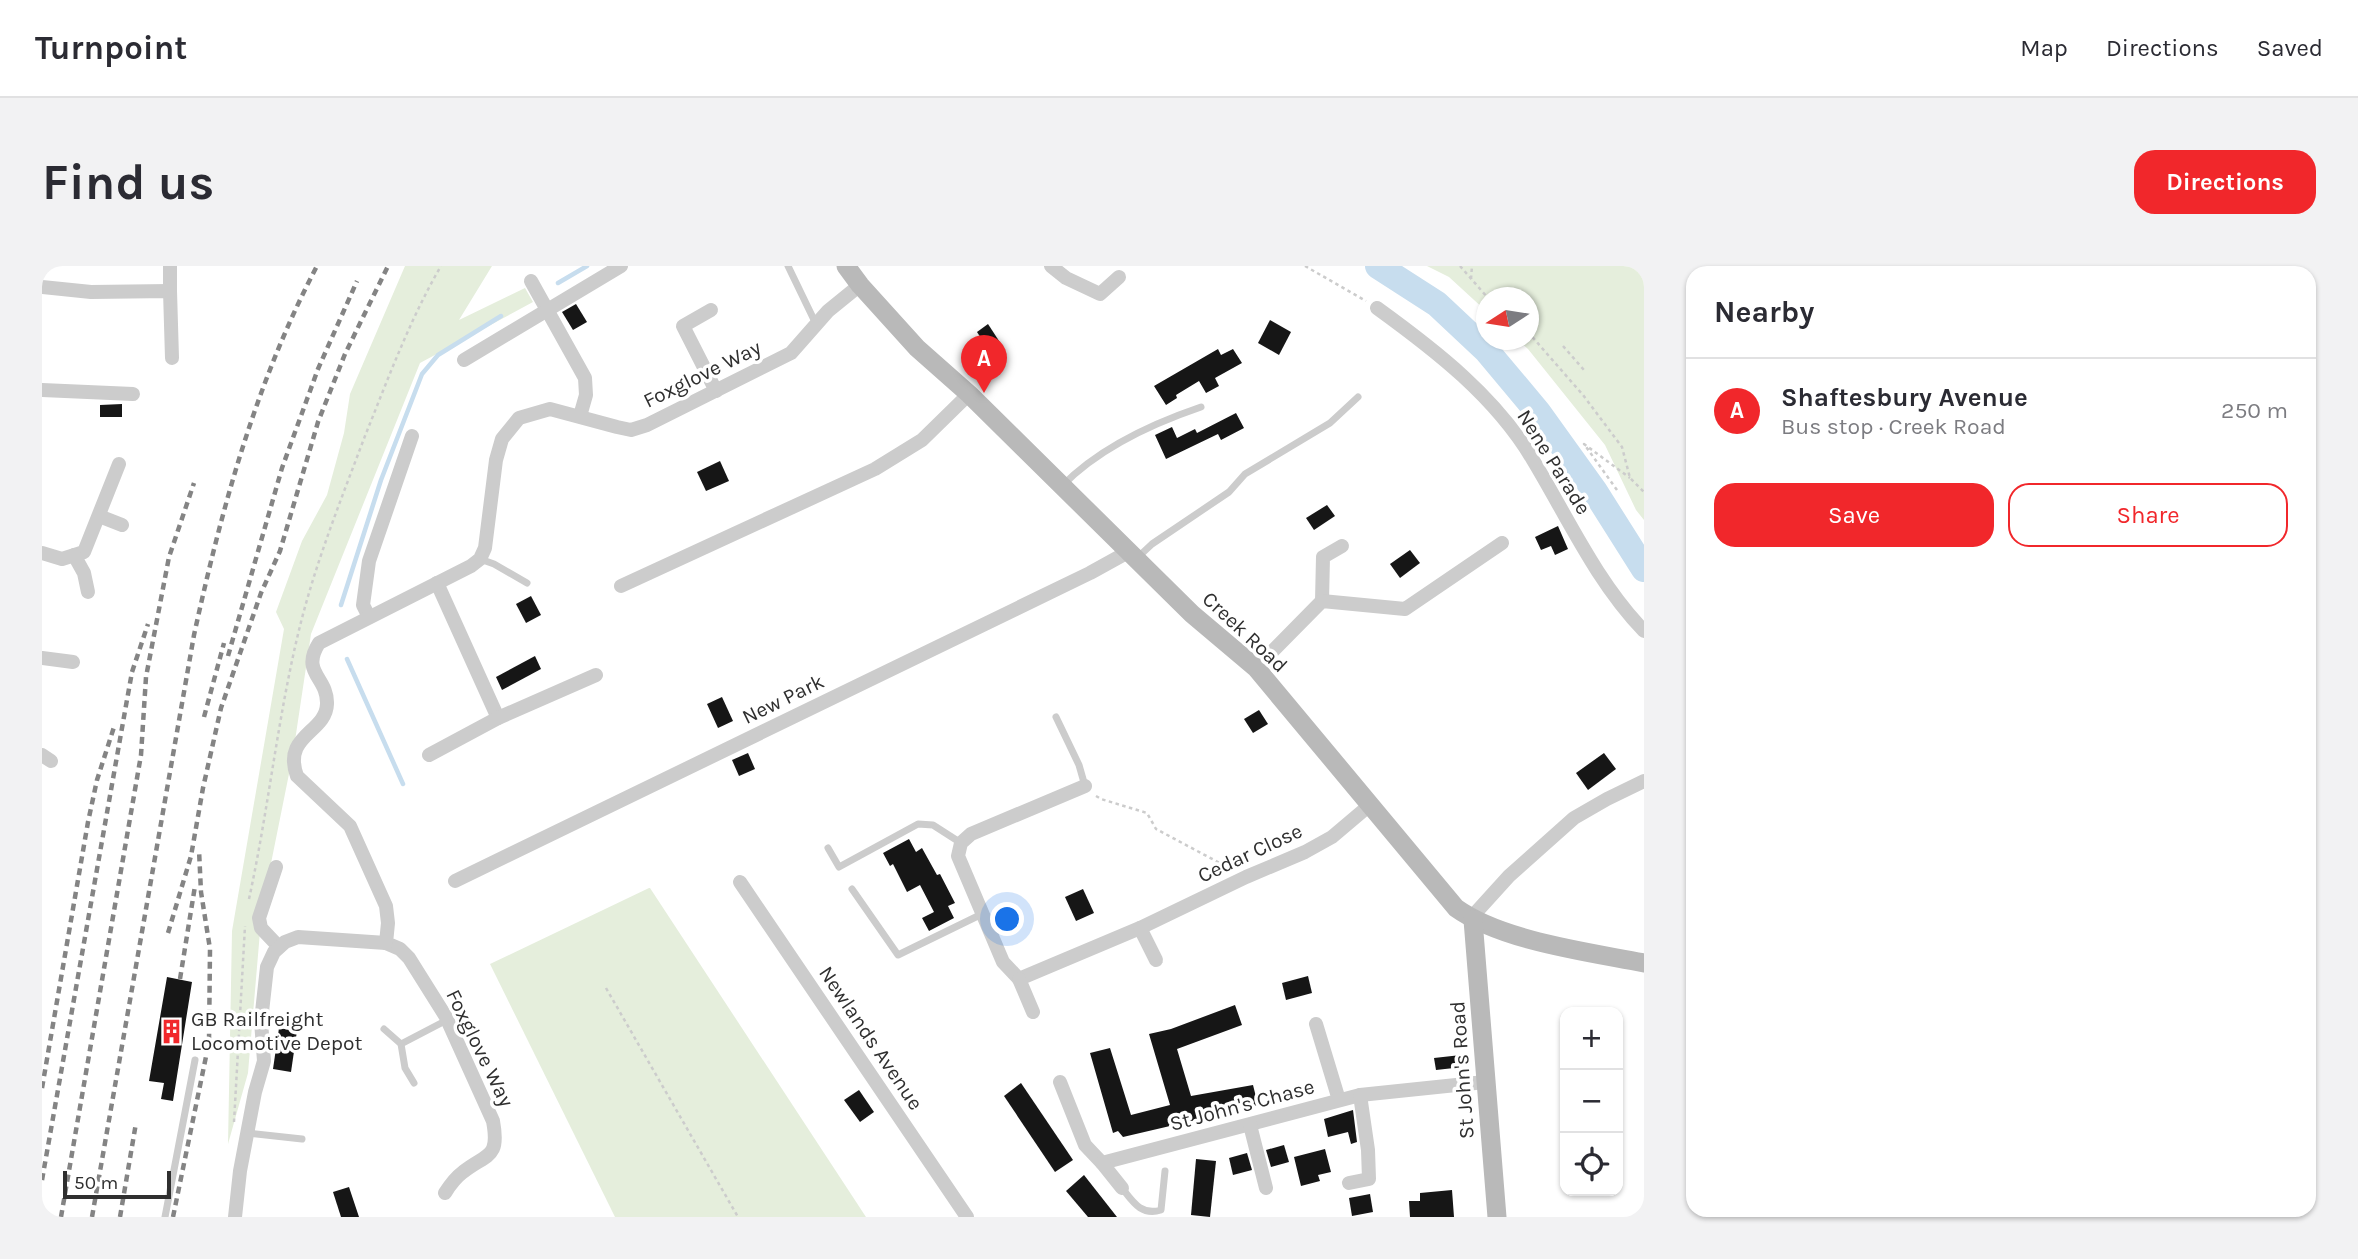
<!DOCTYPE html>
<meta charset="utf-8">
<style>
body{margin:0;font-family:Karla,sans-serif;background:#f2f2f3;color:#2b2b33}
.controls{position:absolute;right:21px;bottom:21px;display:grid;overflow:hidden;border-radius:14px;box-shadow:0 2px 5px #0004}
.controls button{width:63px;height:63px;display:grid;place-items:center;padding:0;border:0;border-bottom:2px solid #e1e1e2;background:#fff;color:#2b2b33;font:35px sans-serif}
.compass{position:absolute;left:1434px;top:21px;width:63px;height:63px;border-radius:50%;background:#fff;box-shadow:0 2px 5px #0004;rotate:258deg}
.scale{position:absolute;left:21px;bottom:18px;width:108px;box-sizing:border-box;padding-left:7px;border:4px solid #2f2f2f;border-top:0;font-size:19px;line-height:24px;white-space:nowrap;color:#2f2f2f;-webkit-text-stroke:5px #fff;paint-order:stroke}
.you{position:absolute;left:966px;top:654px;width:24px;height:24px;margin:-18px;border:5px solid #fff;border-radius:50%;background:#1a73e8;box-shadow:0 0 0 10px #1a73e833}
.badge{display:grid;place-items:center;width:46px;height:46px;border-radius:50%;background:#f1272b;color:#fff;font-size:23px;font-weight:700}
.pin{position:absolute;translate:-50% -58px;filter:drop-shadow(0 2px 4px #0008)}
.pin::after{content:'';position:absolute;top:37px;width:24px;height:21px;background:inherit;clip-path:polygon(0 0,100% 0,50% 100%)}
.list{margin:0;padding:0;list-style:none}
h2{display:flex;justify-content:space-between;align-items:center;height:91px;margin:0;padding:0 28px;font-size:30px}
h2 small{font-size:23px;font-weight:400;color:#7c7c81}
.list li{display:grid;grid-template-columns:46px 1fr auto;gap:21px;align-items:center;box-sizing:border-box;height:105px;padding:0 28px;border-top:2px solid #e1e1e2}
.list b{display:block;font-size:26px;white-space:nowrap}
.list p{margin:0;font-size:23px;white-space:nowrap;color:#7c7c81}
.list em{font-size:23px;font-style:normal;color:#7c7c81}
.actions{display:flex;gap:14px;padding:21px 28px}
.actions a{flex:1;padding:16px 0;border:2px solid #f1272b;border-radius:21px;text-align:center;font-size:24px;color:#f1272b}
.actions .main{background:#f1272b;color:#fff}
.icon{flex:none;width:38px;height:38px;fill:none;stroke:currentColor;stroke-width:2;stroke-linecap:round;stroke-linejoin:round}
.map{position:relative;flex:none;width:1602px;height:951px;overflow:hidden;border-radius:21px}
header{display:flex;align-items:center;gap:42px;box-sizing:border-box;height:98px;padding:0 35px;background:#fff;border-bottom:2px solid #e1e1e2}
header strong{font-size:33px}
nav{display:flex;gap:38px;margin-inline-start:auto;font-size:24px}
.intro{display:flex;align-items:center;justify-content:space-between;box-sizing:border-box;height:168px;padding:0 42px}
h1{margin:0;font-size:49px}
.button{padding:18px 32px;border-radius:21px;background:#f1272b;color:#fff;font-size:24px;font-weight:700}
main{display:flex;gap:42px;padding:0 42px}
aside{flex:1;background:#fff;border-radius:21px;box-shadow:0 2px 5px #0004}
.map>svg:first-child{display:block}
.green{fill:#e5eedc}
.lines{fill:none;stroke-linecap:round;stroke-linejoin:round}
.stream{stroke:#c7ddee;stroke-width:4.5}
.river{stroke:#c7ddee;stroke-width:26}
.building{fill:#161616}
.path{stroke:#ccc;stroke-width:2.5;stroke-dasharray:3.5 3.5;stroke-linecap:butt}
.lane{stroke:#ccc;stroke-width:7}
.street{stroke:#ccc;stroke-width:14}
.secondary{stroke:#b9b9b9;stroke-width:19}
.rail{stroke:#848484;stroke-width:4.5;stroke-dasharray:7 5;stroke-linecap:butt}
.labels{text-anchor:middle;stroke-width:7;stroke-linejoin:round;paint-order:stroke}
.street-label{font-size:21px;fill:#2f2f2f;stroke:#fff}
.poi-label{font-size:21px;fill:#2f2f2f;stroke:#fff;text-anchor:start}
</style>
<header>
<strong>Turnpoint</strong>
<nav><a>Map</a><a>Directions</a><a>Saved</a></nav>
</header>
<div class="intro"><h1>Find us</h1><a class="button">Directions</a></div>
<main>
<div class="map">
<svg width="1602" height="951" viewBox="0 0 1602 951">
<rect width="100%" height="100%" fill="#fff"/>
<g class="green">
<polygon points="363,0 450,0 417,54 483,22 491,36 378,97 269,368 251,488 220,642 206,807 186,878 190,665 242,363 234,346 260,275 285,229 302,167 308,128"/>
<polygon points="1385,0 1602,0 1602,254 1594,244 1563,179 1486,83 1476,74 1486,74 1486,32 1444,32 1444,45 1407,11"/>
<polygon points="607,622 608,622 824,951 573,951 448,698"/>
</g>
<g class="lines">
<g class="stream">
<polyline points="516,17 545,0"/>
<polyline points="299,339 339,214 380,108 396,89 459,50"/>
<polyline points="305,393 361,518"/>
</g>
<polyline class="river" points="1336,0 1395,38 1444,84 1496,146 1552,224 1602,303"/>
</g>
<g class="building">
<polygon points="534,38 545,56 531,64 520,46"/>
<polygon points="1228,54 1249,66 1237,89 1216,77"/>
<polygon points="946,58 959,78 948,86 935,66"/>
<polygon points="1176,83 1179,89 1191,83 1200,97 1173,112 1177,120 1164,127 1157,115 1134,129 1135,132 1124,139 1112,120"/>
<polygon points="80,138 80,151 58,151 58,139"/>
<polygon points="1194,147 1202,162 1179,174 1176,168 1124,193 1113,169 1130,161 1135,172 1153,163 1155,167"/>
<polygon points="678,195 687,215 664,225 655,206"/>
<polygon points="1285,239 1293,250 1272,264 1264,252"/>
<polygon points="1516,260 1526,283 1513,289 1509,280 1499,284 1493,271"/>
<polygon points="1368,284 1378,297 1358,312 1348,298"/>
<polygon points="489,330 499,349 484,357 474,338"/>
<polygon points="493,390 499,403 460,424 454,411"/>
<polygon points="680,431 691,455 676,462 665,438"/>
<polygon points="1217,444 1226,458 1211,467 1202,453"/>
<polygon points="706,487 713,503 697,510 690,494"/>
<polygon points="1562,487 1574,503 1546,524 1534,507"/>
<polygon points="867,573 874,586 880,582 895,609 898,608 913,637 906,640 912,652 887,665 880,652 892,646 878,619 865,626 851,598 848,600 841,587"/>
<polygon points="1041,623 1052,647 1034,655 1023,631"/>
<polygon points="1266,710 1270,727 1244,734 1240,717"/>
<polygon points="125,711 150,716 131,835 119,833 122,817 107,815"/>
<polygon points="1193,739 1200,759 1135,783 1149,830 1211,819 1216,839 1157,850 1158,853 1081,871 1076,865 1071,867 1048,787 1068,782 1089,849 1128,839 1107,768 1129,763"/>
<polygon points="237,762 255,765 249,806 231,803"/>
<polygon points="1419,789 1421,801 1394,804 1392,792"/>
<polygon points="979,817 1031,894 1013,906 962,830"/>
<polygon points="817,824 832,846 818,856 802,834"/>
<polygon points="1311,844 1315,876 1309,878 1306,866 1286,871 1282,853"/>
<polygon points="1242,879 1247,896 1229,901 1224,884"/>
<polygon points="1283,883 1289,906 1276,909 1278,915 1259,920 1252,891"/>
<polygon points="1205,887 1210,904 1191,909 1187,892"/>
<polygon points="1154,893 1174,895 1168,951 1149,949"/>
<polygon points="1042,909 1075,951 1046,951 1024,925"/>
<polygon points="307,921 317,951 299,951 291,926"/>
<polygon points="1410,924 1412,951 1368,951 1367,935 1378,935 1378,927"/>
<polygon points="1328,928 1331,946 1310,950 1307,932"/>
</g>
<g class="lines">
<g class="path">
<polyline points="1263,0 1324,35"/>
<polyline points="1418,0 1446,32"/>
<polyline points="1429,13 1430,0"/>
<polyline points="1486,66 1541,129 1580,181 1588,212 1602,226"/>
<polyline points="1521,80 1542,104"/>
<polyline points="1575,224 1542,178 1588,212"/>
<polyline points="1054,530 1059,533 1105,547 1114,563 1189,603"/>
<path d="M207,633c20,-92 29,-186 52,-277 16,-63 41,-125 64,-186 23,-57 45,-117 76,-170"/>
<polyline points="564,722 696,951"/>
<polyline points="192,856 203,660"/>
</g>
<g class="lane">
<polyline points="746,0 774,58"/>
<path d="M1020,220c37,-38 89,-62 139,-79"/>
<polyline points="438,293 452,298 485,317"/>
<polyline points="1094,293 1110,278 1187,226 1203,208 1288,157 1316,131"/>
<polyline points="1014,451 1037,499 1043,520"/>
<polyline points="786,582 797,601 876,558 891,559 919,577"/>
<polyline points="810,623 856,689 940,648"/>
<polyline points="342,763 359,778 363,802 372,817"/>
<polyline points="359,778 405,754"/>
<polyline points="206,867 260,873"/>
<path d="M1080,922c11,14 19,28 39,22l4,-39"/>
<polyline points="123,951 153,794"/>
</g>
<g class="street">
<polyline points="1009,0 1024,12 1058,28 1077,11"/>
<polyline points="489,15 543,112 544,129 538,150"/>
<polyline points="0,21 49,26 128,25 130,92"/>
<polyline points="128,25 128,0"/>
<path d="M1335,42c58,42 119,89 156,152 35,58 63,121 111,171"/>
<polyline points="669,44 641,60 674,125"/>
<polyline points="422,94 579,0"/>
<polyline points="0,124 91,128"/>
<polyline points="57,250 80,259"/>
<polyline points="0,287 20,293 42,286 77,198"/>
<polyline points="32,289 42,307 46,326"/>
<polyline points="395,317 456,452"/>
<polyline points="579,320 833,203 880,174 927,128"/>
<polyline points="1280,335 1281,291 1300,280"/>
<polyline points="327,351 321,339 327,295 370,170"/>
<polyline points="0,392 31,396"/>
<polyline points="1214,402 1280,335 1363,343 1460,277"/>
<polyline points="0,489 9,495"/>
<polyline points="387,489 456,452 554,409"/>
<polyline points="1043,520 929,568 919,577 916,590 961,696 977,713 1098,662 1204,611 1263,586 1290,571 1329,538"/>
<polyline points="234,601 217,652 219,662 237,681"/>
<polyline points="413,615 1048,307 1086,286"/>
<polyline points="698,616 925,951"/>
<polyline points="1428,653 1467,610 1532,552 1565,533 1602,515"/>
<polyline points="1098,662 1114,694"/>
<polyline points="977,713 991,746"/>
<polyline points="1274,758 1297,834"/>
<polyline points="1018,816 1043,879 1060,897 1318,829 1443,816"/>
<polyline points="1208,859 1224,922"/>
<polyline points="1060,897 1080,922"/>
<polyline points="1307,917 1327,913 1326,884 1318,829"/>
<path d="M403,927c5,-8 10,-15 18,-21 24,-19 37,-13 30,-51l-47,-104 -37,-59 -9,-9 -14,-6 2,-20 -2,-17 -36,-80 -53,-50c-15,-41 29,-43 30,-72 1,-27 -27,-31 -8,-61l152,-77 9,-7 5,-11 11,-88 6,-21 17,-21 31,-9 67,18 14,3 16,-5 144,-72 37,-42 32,-26"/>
<polyline points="193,951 198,905 213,826 222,795 219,755 225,701 232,686 243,676 256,671 344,677"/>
</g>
<g class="secondary">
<path d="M804,0l14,19 57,63 52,46 223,220 64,54 200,240c46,33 132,44 188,55"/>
<polyline points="1431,654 1455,951"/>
</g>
<g class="rail">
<polyline points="186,390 240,202 276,103 315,15"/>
<polyline points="162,451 182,377"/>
<polyline points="126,667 149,590 161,522 179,442 219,327 238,285 276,156 303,88 346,0"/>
<polyline points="138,713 153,620"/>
<polyline points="0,822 46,556 55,514 72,461"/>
<polyline points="0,914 83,445 90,406 106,358"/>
<polyline points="19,951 99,489 104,411 127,291 152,217"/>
<path d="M50,951l102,-582c28,-128 62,-253 123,-369"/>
<polyline points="78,951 94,857"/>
<polyline points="131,951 167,776 168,683 159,626 157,584"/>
</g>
</g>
<defs>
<symbol id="building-bare" viewBox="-9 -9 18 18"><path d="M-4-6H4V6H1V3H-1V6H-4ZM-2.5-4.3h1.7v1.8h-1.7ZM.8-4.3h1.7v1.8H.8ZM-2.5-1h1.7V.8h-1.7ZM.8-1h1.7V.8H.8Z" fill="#f1272b" stroke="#fff" stroke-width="2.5" paint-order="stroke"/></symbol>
</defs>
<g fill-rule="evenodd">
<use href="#building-bare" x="112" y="748" width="35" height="35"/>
</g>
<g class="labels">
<g class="street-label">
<text transform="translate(660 108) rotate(-26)" y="7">Foxglove Way</text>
<text transform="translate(1512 196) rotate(58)" y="7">Nene Parade</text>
<text transform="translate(1203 366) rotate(43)" y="7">Creek Road</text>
<text transform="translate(741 433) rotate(-26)" y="7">New Park</text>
<text transform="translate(1208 587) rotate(-25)" y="7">Cedar Close</text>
<text transform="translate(829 772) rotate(56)" y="7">Newlands Avenue</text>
<text transform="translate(438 782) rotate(64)" y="7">Foxglove Way</text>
<text transform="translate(1420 804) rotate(-94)" y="7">St John's Road</text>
<text transform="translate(1200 839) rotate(-15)" y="7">St John's Chase</text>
</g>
<g class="poi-label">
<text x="149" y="760">GB Railfreight<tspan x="149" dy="24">Locomotive Depot</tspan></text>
</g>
</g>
</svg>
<div class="controls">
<button>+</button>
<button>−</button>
<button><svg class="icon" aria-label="locate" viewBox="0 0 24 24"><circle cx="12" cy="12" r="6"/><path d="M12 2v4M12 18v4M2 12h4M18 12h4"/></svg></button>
</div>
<svg class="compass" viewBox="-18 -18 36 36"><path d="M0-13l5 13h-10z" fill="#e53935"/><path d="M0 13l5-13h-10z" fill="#7c7c81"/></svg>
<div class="scale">50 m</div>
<div class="you"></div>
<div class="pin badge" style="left:942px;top:127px">A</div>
</div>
<aside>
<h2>Nearby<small></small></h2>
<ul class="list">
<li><span class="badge">A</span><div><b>Shaftesbury Avenue</b><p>Bus stop · Creek Road</p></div><em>250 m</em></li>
</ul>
<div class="actions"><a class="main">Save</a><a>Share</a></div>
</aside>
</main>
